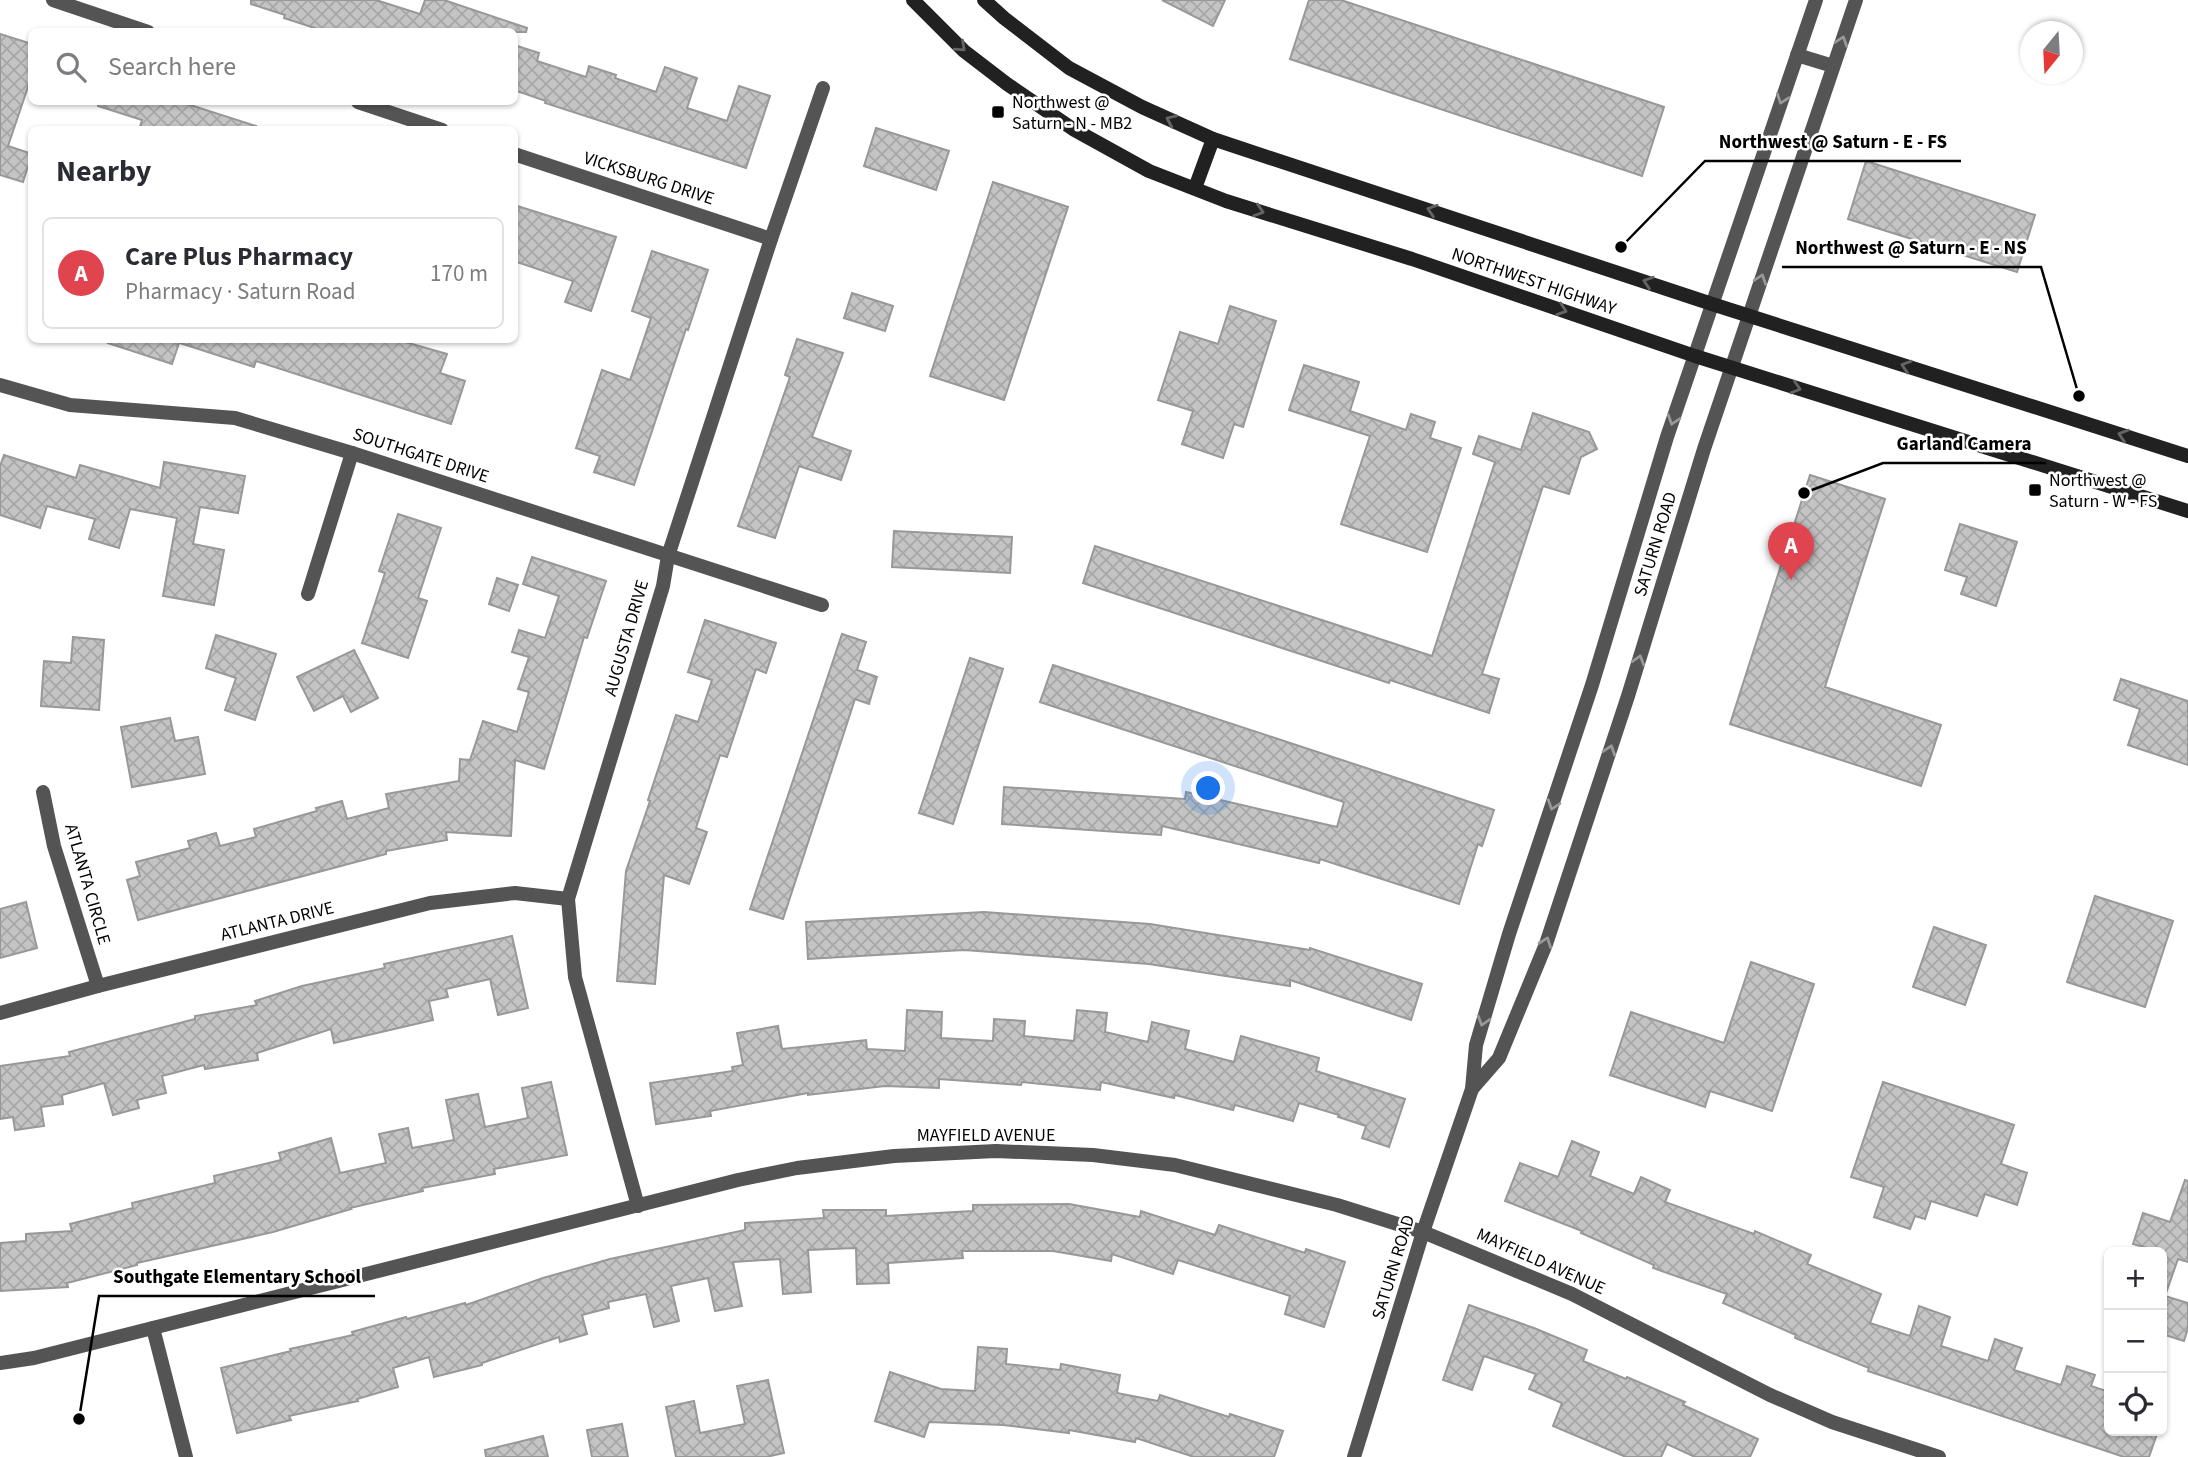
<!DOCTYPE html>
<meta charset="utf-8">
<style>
body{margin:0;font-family:"Source Sans 3",sans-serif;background:#f2f2f3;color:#2b2b33}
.controls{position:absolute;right:21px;bottom:21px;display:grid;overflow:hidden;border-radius:10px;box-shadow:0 2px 5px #0004}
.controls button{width:63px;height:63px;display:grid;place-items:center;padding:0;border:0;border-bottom:2px solid #e1e1e2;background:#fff;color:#2b2b33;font:35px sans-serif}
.compass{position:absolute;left:2020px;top:21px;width:63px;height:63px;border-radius:50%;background:#fff;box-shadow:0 2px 5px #0004;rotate:198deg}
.you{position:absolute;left:1209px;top:789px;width:24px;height:24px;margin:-18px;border:5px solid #fff;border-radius:50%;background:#1a73e8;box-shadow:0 0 0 10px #1a73e833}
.badge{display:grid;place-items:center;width:46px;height:46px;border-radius:50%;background:#db2777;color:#fff;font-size:23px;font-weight:700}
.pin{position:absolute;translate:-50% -58px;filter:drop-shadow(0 2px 4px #0008)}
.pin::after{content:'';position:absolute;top:37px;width:24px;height:21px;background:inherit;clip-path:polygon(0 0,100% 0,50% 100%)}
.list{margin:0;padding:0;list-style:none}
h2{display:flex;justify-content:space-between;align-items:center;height:91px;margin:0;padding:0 28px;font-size:30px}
h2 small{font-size:23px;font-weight:400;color:#7c7c81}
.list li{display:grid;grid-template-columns:46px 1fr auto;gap:21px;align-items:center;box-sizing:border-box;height:112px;margin:0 14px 14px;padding:0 14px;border:2px solid #e1e1e2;border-radius:10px}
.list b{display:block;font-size:26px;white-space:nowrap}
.list p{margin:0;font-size:23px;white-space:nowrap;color:#7c7c81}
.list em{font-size:23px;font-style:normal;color:#7c7c81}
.icon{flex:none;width:38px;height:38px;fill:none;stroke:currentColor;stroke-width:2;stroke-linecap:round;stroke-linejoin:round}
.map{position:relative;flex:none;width:2188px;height:1457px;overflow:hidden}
.search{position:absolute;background:#fff;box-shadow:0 2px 5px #0004;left:28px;top:28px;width:490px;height:77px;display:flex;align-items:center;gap:18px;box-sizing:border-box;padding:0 24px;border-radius:10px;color:#7c7c81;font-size:26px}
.panel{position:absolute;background:#fff;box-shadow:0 2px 5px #0004;left:28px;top:126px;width:490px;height:217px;border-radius:10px}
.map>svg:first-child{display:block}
.building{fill:url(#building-cross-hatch);stroke:#989898;stroke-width:2}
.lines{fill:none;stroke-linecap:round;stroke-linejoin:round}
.minor{stroke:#545454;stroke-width:14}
.tertiary{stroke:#545454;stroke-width:14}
.secondary{stroke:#212121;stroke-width:14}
.oneway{stroke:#989898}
.oneway2{stroke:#646464}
.poi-dot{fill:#000;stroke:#fff;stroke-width:2.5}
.labels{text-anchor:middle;stroke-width:5;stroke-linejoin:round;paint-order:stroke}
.poi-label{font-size:18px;fill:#000;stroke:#fff;text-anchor:start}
.street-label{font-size:18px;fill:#000;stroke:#fff}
.leader{fill:none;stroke:#000;stroke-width:2.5}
.callout-dot{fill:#000;stroke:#fff;stroke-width:2.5}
.callout-label{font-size:19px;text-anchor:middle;font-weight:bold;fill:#000;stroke:#fff;stroke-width:5;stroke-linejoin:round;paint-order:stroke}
</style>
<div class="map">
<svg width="2188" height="1457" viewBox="0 0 2188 1457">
<defs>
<pattern id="building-cross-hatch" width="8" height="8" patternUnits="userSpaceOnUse" patternTransform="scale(1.75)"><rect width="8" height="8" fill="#c4c4c4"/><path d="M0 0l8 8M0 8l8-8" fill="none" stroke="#a7a7a7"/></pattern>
</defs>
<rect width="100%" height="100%" fill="#fff"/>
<g class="building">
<polygon points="251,0 376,0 420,14 425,0 444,0 527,28 526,32 327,32 284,18 285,15 251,4"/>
<polygon points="1162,0 1225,0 1213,26"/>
<polygon points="1309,0 1341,0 1664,107 1642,176 1290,59"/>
<polygon points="0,34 32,44 32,75 8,146 32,154 23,182 0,175"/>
<polygon points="514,45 539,53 537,61 586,77 589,66 616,75 615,78 656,92 665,67 697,78 687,108 727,121 739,86 770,96 746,168 545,103 546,101 514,90"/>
<polygon points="98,102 181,102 256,126 255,130 139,130 142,120 98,106"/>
<polygon points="876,128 949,151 936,190 864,166"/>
<polygon points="1866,161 2035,215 2017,272 1848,219"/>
<polygon points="993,182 1068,207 1004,400 930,376"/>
<polygon points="514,205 616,237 591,311 565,302 573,281 514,261"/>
<polygon points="652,251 708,270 688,330 686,329 634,485 594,472 600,456 576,448 602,370 630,380 651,318 632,311"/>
<polygon points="852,293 893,306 885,331 844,318"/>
<polygon points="1230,306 1276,321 1243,427 1234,424 1223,458 1182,444 1193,411 1158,400 1180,332 1218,344"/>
<polygon points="797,339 843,353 812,437 851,451 841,480 799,466 775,538 738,526 790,377 785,375"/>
<polygon points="109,340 180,340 172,364 108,343"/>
<polygon points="181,340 398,340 447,354 440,373 465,381 451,424 256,361 254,367 180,343"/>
<polygon points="1304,365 1359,382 1350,411 1406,430 1411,414 1435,422 1430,438 1461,448 1427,552 1341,524 1370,436 1289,410"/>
<polygon points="1533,413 1589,432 1597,449 1581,457 1569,494 1543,486 1482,674 1499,679 1489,713 1390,680 1389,683 1083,583 1095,546 1432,656 1495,462 1473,454 1479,436 1521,450"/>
<polygon points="4,455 76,478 80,465 160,488 164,462 245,476 238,513 200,507 193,544 224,550 214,605 163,596 177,518 130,509 119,548 89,539 95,519 47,506 40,528 0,515 0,466"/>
<polygon points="1810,475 1885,499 1825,687 1941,725 1921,786 1730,724"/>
<polygon points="398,514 441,528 418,598 427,601 408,658 362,643 385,573 379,571"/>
<polygon points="1960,524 2017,542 1996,606 1961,594 1967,577 1945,570"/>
<polygon points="894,531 1012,537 1010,573 892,567"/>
<polygon points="532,557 606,581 587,638 584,637 544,769 515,760 511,836 446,832 447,840 386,851 386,854 138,920 127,880 140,876 136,862 190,848 188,841 216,833 220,846 256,837 254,829 317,811 316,808 342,801 347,819 389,808 386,794 459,781 460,759 470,760 483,721 517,732 529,692 518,689 529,657 512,652 519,630 545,638 559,596 523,584"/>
<polygon points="497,578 518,585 509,611 489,604"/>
<polygon points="705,620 776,643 766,673 756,669 727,757 720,755 696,828 707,832 689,884 664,875 655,984 617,981 626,871 650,801 648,800 676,715 698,722 712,680 688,672"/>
<polygon points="842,634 866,642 857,670 877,677 869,704 855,699 783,919 750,909"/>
<polygon points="216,635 276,654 255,720 225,710 236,678 206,668"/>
<polygon points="73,637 104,640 99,710 41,706 44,661 71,663"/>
<polygon points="354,650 378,698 351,712 343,696 314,711 297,677"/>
<polygon points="970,658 1003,669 953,824 919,813"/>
<polygon points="1053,665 1494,810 1482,846 1478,844 1459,904 1320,859 1319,863 1162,826 1161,835 1002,824 1004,787 1185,799 1186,792 1337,827 1344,802 1040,702"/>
<polygon points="2121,679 2188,701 2188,765 2128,745 2140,709 2114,700"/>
<polygon points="170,718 175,741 198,737 205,774 132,787 121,727"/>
<polygon points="2095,896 2173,921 2145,1007 2067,982"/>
<polygon points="26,902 37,948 0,958 0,909"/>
<polygon points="984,912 1150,924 1310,950 1310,948 1422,984 1411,1020 1290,980 1290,986 1149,964 964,950 808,959 806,922"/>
<polygon points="1934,927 1986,945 1965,1005 1913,987"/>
<polygon points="512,936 528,1008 498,1015 490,979 446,989 448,997 429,1001 433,1020 334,1043 331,1029 257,1053 258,1060 205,1069 204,1065 162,1076 166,1093 137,1100 139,1108 113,1115 104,1083 62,1095 63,1104 41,1107 44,1126 15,1130 13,1117 0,1119 0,1066 70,1056 69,1052 195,1019 195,1016 257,1005 255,1001 302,986 385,968 384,964"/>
<polygon points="1751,962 1814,984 1772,1111 1710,1091 1705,1107 1610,1075 1631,1012 1724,1043"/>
<polygon points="907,1010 942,1012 941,1038 993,1041 994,1019 1025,1021 1024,1036 1074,1041 1077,1010 1107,1013 1105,1032 1148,1042 1152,1022 1189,1031 1185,1049 1234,1062 1241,1036 1319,1058 1316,1071 1405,1099 1389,1147 1362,1138 1366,1126 1338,1117 1339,1115 1299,1103 1293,1121 1235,1105 1233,1110 1175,1095 1174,1098 1101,1082 1100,1090 1022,1082 1021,1085 939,1079 939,1088 885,1086 808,1095 808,1093 710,1111 711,1116 656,1124 650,1083 733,1071 732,1067 743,1065 737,1033 778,1026 782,1049 866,1040 867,1049 905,1051"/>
<polygon points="551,1082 567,1155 494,1169 495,1174 422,1188 423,1191 350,1208 351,1209 273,1232 137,1263 137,1265 67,1283 68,1287 0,1291 0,1243 26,1241 26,1234 72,1231 70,1224 133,1208 132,1203 215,1183 214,1176 281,1160 279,1153 331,1138 340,1173 386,1163 379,1134 408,1128 412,1148 454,1140 446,1100 478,1094 485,1127 528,1118 522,1088"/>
<polygon points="1883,1082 2014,1125 2001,1164 2027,1173 2017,1205 1985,1194 1977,1216 1931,1201 1925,1219 1915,1216 1910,1229 1874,1217 1884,1187 1851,1177"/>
<polygon points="1572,1141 1599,1152 1590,1176 1634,1194 1641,1177 1670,1190 1665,1202 1754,1234 1755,1231 1811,1255 1807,1264 1881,1294 1870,1323 1910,1336 1919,1306 1950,1317 1941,1346 1988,1361 1995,1339 2022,1348 2014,1370 2061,1385 2067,1366 2095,1375 2091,1386 2109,1392 2109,1431 2158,1431 2149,1457 2124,1457 1868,1371 1869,1368 1795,1338 1796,1335 1723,1303 1727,1294 1653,1268 1654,1265 1581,1233 1582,1231 1505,1201 1520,1163 1558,1177"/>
<polygon points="2185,1180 2188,1181 2188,1262 2178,1259 2165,1296 2188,1303 2188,1328 2184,1341 2162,1334 2162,1252 2133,1244 2143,1213 2170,1222"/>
<polygon points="1069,1204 1140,1217 1141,1211 1215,1235 1219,1225 1305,1253 1306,1249 1345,1262 1324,1327 1285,1314 1290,1296 1178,1260 1173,1274 1112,1254 1111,1261 1053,1251 962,1251 963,1258 888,1263 889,1283 857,1284 856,1248 808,1250 811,1292 783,1294 780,1259 733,1262 742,1306 715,1311 708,1278 671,1286 679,1321 654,1327 646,1294 608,1302 609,1308 582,1315 587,1334 560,1342 559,1337 482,1363 482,1365 434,1377 429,1357 393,1368 398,1387 357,1399 358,1401 289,1416 291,1420 237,1433 221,1368 291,1351 290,1349 353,1335 352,1332 406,1317 407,1319 465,1303 466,1305 543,1278 610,1259 745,1230 745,1223 824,1218 823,1210 886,1210 886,1216 973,1211 973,1205"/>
<polygon points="1469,1305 1534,1328 1587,1350 1583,1361 1626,1379 1627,1377 1685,1402 1683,1405 1758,1439 1750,1457 1695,1457 1667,1444 1661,1457 1626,1457 1553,1426 1562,1403 1529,1389 1536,1374 1484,1356 1472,1390 1443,1380"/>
<polygon points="978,1347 1007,1349 1006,1364 1060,1370 1061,1364 1120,1375 1117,1393 1158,1401 1160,1395 1229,1417 1230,1414 1283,1431 1274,1457 1194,1457 1136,1438 1135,1442 1069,1430 1069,1433 1003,1425 929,1422 924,1437 875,1421 890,1372 941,1389 975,1391"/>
<polygon points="768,1380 784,1453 766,1457 676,1457 666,1407 694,1401 700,1433 745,1424 737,1386"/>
<polygon points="622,1424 628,1457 592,1457 587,1430"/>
<polygon points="543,1436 548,1457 486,1457 485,1450"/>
</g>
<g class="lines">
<g class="minor">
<polyline points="53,0 148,32"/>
<polyline points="358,102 442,130"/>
<polyline points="514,154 771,239"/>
<polyline points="0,385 70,405 235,418 352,453 822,605"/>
<polyline points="308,594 352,453"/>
<polyline points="43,792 54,846 98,986"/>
<polyline points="0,1013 98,986 430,903 515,893 568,899"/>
<polyline points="638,1206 575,977 568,899 663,586 668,556 771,239 823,88"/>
<polyline points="153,1328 186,1457"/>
<polyline points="0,1363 34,1358 738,1180 797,1168 894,1156 996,1151 1093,1155 1175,1165 1337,1205 1423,1232 1572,1294 1770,1395 1832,1422 1939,1457"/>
</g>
<g class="tertiary">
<polyline points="1797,55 1833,66"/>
<polyline points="1472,1089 1499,1058 1546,944 1628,696 1704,449 1856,0"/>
<polyline points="1354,1457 1423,1232 1472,1089 1476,1045 1509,934 1592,685 1667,437 1816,0"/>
</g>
<g class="secondary">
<polyline points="913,0 964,51 1007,84 1073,129 1149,171 1226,201 1412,259 1695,356 2188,511"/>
<polyline points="984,0 1004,18 1069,68 1142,107 1213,139 1712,304 2188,456"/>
<polyline points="1195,188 1213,139"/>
</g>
</g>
<defs><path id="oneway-chevron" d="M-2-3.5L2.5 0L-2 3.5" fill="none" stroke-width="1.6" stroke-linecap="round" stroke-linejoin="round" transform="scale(1.75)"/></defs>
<g class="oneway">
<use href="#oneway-chevron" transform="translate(1842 41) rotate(-71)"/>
<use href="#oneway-chevron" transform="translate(1782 99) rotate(109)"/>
<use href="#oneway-chevron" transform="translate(1761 279) rotate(-71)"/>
<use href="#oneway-chevron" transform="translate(1673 420) rotate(108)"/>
<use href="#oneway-chevron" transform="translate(1639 660) rotate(-73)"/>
<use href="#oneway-chevron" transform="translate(1610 750) rotate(-72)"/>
<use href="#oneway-chevron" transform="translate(1553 805) rotate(108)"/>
<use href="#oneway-chevron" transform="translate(1546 942) rotate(-70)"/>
<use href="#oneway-chevron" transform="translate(1483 1021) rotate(107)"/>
</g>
<g class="oneway2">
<use href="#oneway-chevron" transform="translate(961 47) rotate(42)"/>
<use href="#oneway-chevron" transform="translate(1171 120) rotate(-156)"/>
<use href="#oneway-chevron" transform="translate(1432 210) rotate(-162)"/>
<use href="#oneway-chevron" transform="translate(1259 211) rotate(18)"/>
<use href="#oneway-chevron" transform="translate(1648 282) rotate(-162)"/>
<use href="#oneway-chevron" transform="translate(1562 310) rotate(19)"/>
<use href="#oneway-chevron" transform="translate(1906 366) rotate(-162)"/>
<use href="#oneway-chevron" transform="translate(1796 388) rotate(17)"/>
<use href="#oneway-chevron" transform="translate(2123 435) rotate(-162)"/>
</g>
<g class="poi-dot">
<rect x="991" y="105" width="14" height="14" rx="3.5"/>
<rect x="2028" y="483" width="14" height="14" rx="3.5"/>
</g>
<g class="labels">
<g class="poi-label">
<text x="1012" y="108">Northwest @<tspan x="1012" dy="21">Saturn - N - MB2</tspan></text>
<text x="2049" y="486">Northwest @<tspan x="2049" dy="21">Saturn - W - FS</tspan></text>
</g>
<g class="street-label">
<text transform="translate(649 178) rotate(18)" y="6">VICKSBURG DRIVE</text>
<text transform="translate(1534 281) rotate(19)" y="6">NORTHWEST HIGHWAY</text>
<text transform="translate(421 455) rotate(18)" y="6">SOUTHGATE DRIVE</text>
<text transform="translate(1655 544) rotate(-73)" y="6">SATURN ROAD</text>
<text transform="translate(626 638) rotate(-74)" y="6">AUGUSTA DRIVE</text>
<text transform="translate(88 884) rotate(74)" y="6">ATLANTA CIRCLE</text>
<text transform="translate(277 921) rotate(-14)" y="6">ATLANTA DRIVE</text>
<text x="986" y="1141">MAYFIELD AVENUE</text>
<text transform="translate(1541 1261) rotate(24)" y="6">MAYFIELD AVENUE</text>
<text transform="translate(1393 1267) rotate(-73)" y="6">SATURN ROAD</text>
</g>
</g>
<path class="leader" d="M1621 247L1705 161H1961M2079 396L2041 267H1782M1804 493L1883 463H2046M79 1419L99 1296H375"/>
<g class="callout-dot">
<circle cx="1621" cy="247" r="7"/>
<circle cx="2079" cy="396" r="7"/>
<circle cx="1804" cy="493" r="7"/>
<circle cx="79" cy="1419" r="7"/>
</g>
<g class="callout-label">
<text x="1833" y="148">Northwest @ Saturn - E - FS</text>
<text x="1911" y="254">Northwest @ Saturn - E - NS</text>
<text x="1964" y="450">Garland Camera</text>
<text x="237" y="1283">Southgate Elementary School</text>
</g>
</svg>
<div class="controls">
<button>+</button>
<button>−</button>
<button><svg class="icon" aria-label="locate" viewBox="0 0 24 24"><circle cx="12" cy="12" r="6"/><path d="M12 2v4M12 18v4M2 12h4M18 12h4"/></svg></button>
</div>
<svg class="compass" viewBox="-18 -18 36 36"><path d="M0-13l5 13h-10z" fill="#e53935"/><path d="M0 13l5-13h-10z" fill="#7c7c81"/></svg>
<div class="you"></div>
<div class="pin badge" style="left:1791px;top:580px;background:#e0444e">A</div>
<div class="search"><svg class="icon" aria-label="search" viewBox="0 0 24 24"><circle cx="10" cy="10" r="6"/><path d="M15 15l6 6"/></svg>Search here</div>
<section class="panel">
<h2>Nearby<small></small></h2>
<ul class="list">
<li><span class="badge" style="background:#e0444e">A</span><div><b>Care Plus Pharmacy</b><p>Pharmacy · Saturn Road</p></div><em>170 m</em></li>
</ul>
</section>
</div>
